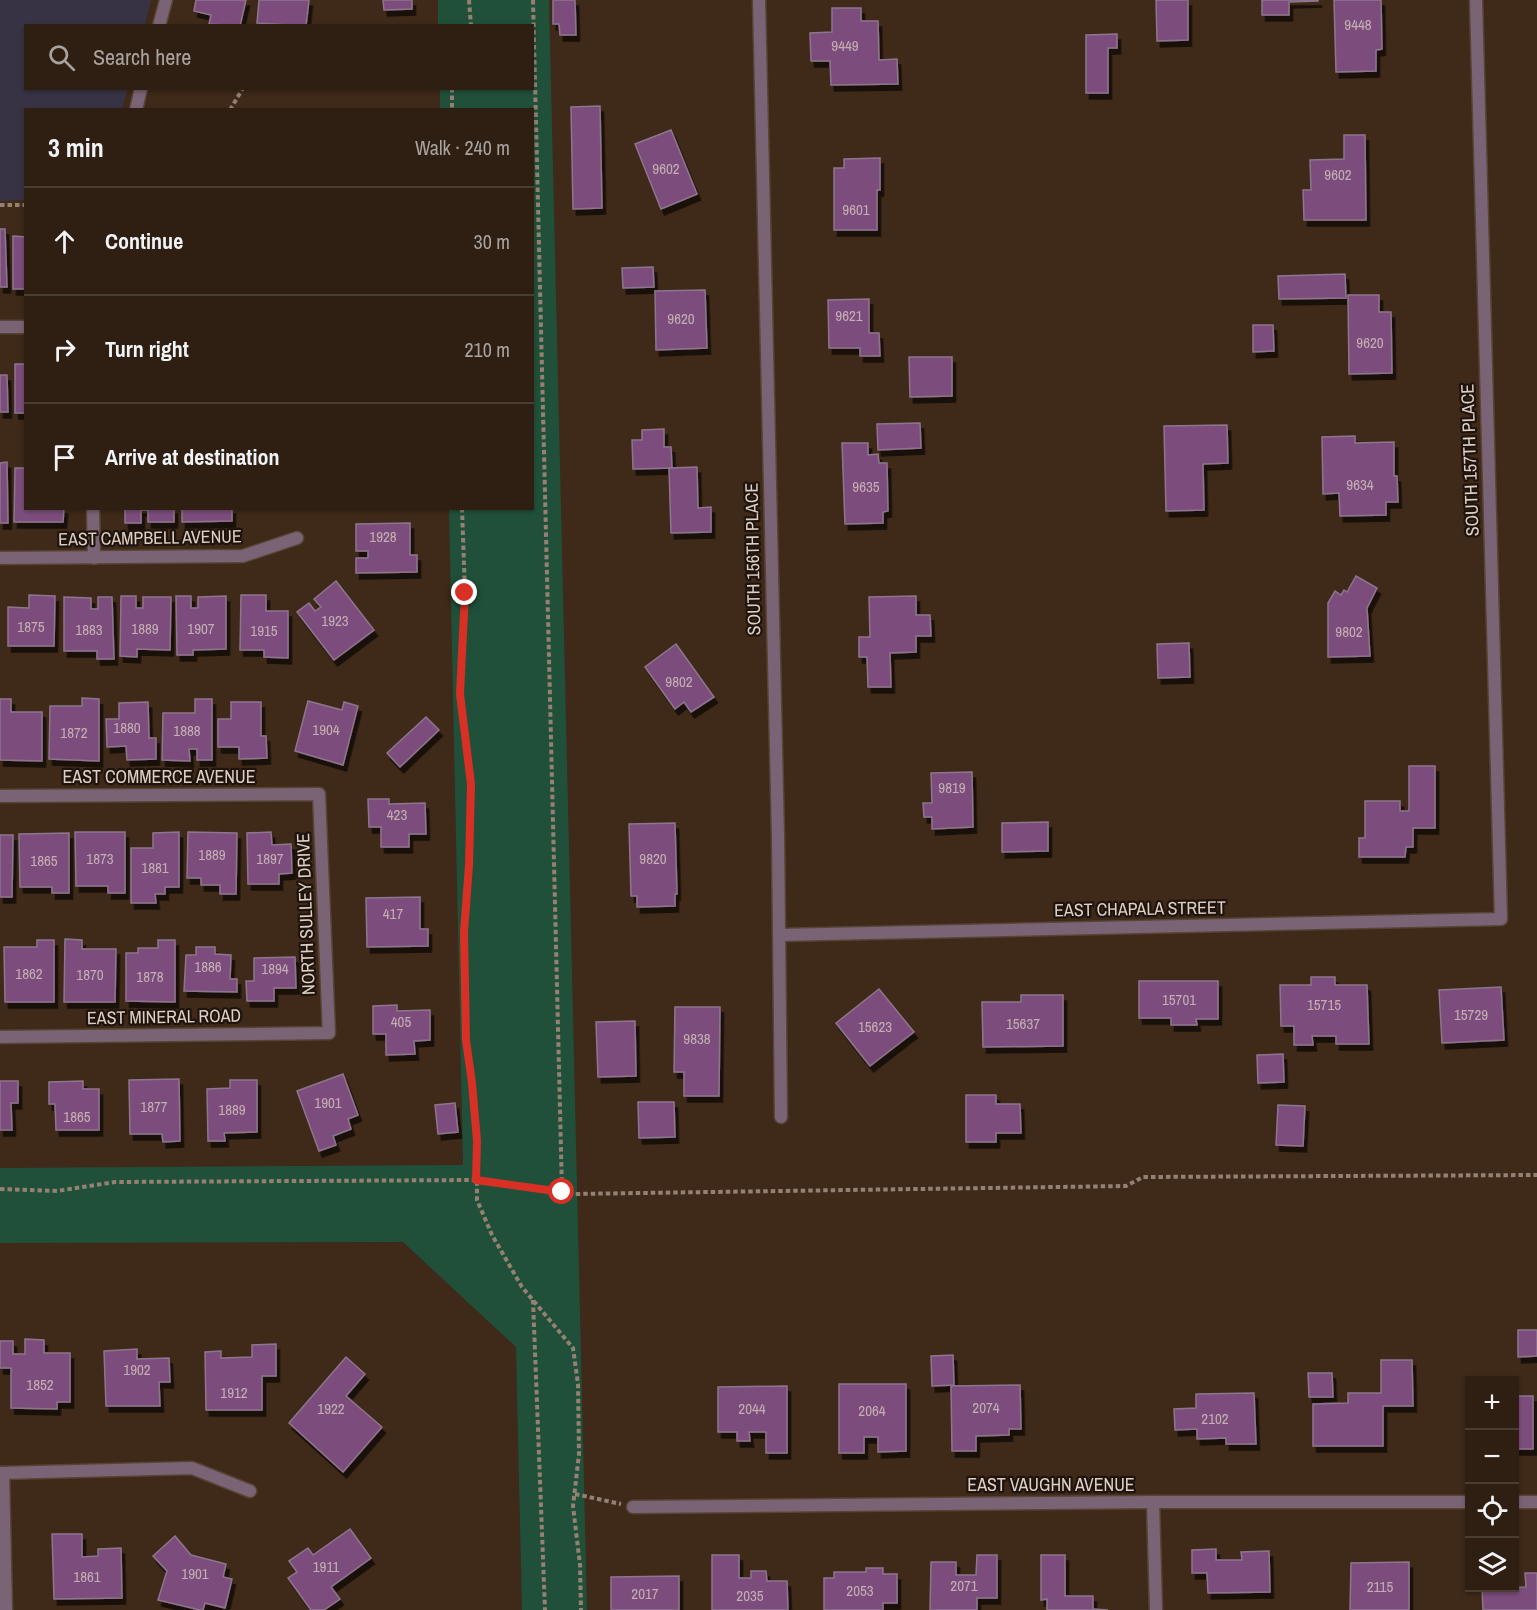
<!DOCTYPE html>
<meta charset="utf-8">
<style>
body{margin:0;font-family:"Archivo Narrow",sans-serif;background:#37271b;color:#f1f3f6}
.controls{position:absolute;right:18px;bottom:18px;display:grid;overflow:hidden;border-radius:0px;box-shadow:0 2px 4px #0004}
.controls button{width:54px;height:54px;display:grid;place-items:center;padding:0;border:0;border-bottom:2px solid #4a3d32;background:#2f1f12;color:#f1f3f6;font:30px sans-serif}
.stop{position:absolute;width:18px;height:18px;margin:-14px;border:4px solid #d93025;border-radius:50%;background:#fff}
.stop.end{background:#d93025;border-color:#fff;box-shadow:0 2px 6px #0008}
.list{margin:0;padding:0;list-style:none}
h2{display:flex;justify-content:space-between;align-items:center;height:78px;margin:0;padding:0 24px;font-size:26px}
h2 small{font-size:20px;font-weight:400;color:#a7a29f}
.list li{display:grid;grid-template-columns:39px 1fr auto;gap:18px;align-items:center;box-sizing:border-box;height:108px;padding:0 24px;border-top:2px solid #4a3d32}
.list b{display:block;font-size:22px;white-space:nowrap}
.list em{font-size:20px;font-style:normal;color:#a7a29f}
.icon{flex:none;width:33px;height:33px;fill:none;stroke:currentColor;stroke-width:2;stroke-linecap:round;stroke-linejoin:round}
.map{position:relative;flex:none;width:1537px;height:1610px;overflow:hidden}
.search{position:absolute;background:#2f1f12;box-shadow:0 2px 4px #0004;left:24px;top:24px;width:510px;height:66px;display:flex;align-items:center;gap:15px;box-sizing:border-box;padding:0 21px;border-radius:0px;color:#a7a29f;font-size:22px}
.panel{position:absolute;background:#2f1f12;box-shadow:0 2px 4px #0004;left:24px;top:108px;width:510px;height:402px;border-radius:0px}
.map>svg:first-child{display:block}
.education{fill:#373344}
.green{fill:#205039}
.building{fill:#7b4d7c;stroke:#8d768d;stroke-width:1.5;filter:url(#shadow)}
.lines{fill:none;stroke-linecap:round;stroke-linejoin:round}
.minor-casing{stroke:#584434;stroke-width:15}
.path{stroke:#948174;stroke-width:4;stroke-dasharray:4.5 3;stroke-linecap:butt}
.minor{stroke:#7a6375;stroke-width:12}
.route{stroke:#d93025;stroke-width:8}
.labels{text-anchor:middle;stroke-width:4.5;stroke-linejoin:round;paint-order:stroke}
.number-label{font-size:15px;fill:#c5aeb3}
.street-label{font-size:18px;fill:#decfc5;stroke:#1e140d}
</style>
<div class="map">
<svg width="1537" height="1610" viewBox="0 0 1537 1610">
<defs>
<filter id="shadow"><feDropShadow dx="3.5" dy="6" stdDeviation="0" flood-color="#0009"/></filter>
</defs>
<rect width="100%" height="100%" fill="#3f2918"/>
<polygon class="education" points="0,0 151,0 145,25 26,26 26,88 128,89 122,109 26,110 25,200 0,201"/>
<polygon class="green" points="438,0 549,0 587,1610 522,1610 516,1347 403,1242 0,1243 0,1168 463,1165 449,509 532,508 532,110 440,109 440,89 532,88 532,26 438,25"/>
<g class="building">
<polygon points="196,0 246,0 240,26 209,24 211,15 194,11"/>
<polygon points="259,0 309,0 306,26 257,23"/>
<polygon points="383,0 412,0 412,9 384,10"/>
<polygon points="553,0 575,0 576,35 560,35 559,24 553,24"/>
<polygon points="1156,0 1188,0 1188,40 1157,41"/>
<polygon points="1262,0 1318,0 1318,1 1289,2 1289,15 1262,15"/>
<polygon points="1334,0 1381,0 1382,49 1376,50 1376,71 1336,72"/>
<polygon points="832,8 861,8 861,21 878,21 879,60 897,59 898,84 831,85 830,61 811,61 810,33 832,32"/>
<polygon points="1117,34 1117,48 1108,48 1108,93 1086,93 1086,35"/>
<polygon points="600,106 602,208 573,209 571,107"/>
<polygon points="671,130 697,194 661,209 635,144"/>
<polygon points="1344,135 1365,135 1366,220 1304,220 1303,190 1311,190 1310,160 1344,159"/>
<polygon points="880,158 880,190 877,190 877,230 834,230 834,168 844,168 844,159"/>
<polygon points="0,229 5,229 7,287 0,287"/>
<polygon points="13,236 26,237 26,289 13,289"/>
<polygon points="653,267 654,287 623,288 622,268"/>
<polygon points="1345,274 1346,298 1279,299 1278,276"/>
<polygon points="705,290 707,348 656,350 655,291"/>
<polygon points="1348,295 1379,295 1379,312 1391,312 1392,373 1349,374"/>
<polygon points="869,299 869,333 879,333 880,356 860,356 860,348 829,348 828,300"/>
<polygon points="1253,325 1273,325 1274,351 1253,352"/>
<polygon points="909,357 952,357 952,396 910,397"/>
<rect x="15" y="364" width="11" height="49"/>
<polygon points="0,375 7,375 8,412 0,412"/>
<polygon points="920,423 921,448 878,450 877,424"/>
<polygon points="1227,425 1228,463 1203,464 1204,510 1166,511 1164,426"/>
<polygon points="664,429 664,447 671,447 672,468 633,469 632,440 642,440 642,430"/>
<polygon points="1355,436 1355,443 1394,442 1394,476 1397,476 1398,502 1386,502 1386,515 1340,516 1339,493 1323,494 1322,437"/>
<polygon points="842,443 868,443 868,455 878,454 879,463 887,463 888,511 883,512 883,523 845,524"/>
<polygon points="7,462 8,523 0,523 0,463"/>
<polygon points="697,467 698,508 711,507 711,532 671,533 669,468"/>
<polygon points="15,468 26,468 26,508 64,508 63,522 14,522"/>
<polygon points="125,508 174,508 174,522 148,522 148,510 141,510 141,523 125,523"/>
<polygon points="182,508 232,508 232,521 182,522"/>
<polygon points="410,523 410,555 417,555 417,572 356,573 356,558 368,558 368,551 356,551 356,524"/>
<polygon points="1356,576 1377,588 1367,608 1370,656 1328,657 1328,603 1335,591 1341,595 1344,590 1347,592"/>
<polygon points="336,581 374,630 334,660 297,612 309,603 315,611 321,607 314,599"/>
<polygon points="29,595 55,596 54,646 8,646 8,607 29,608"/>
<polygon points="241,595 266,595 266,611 288,611 288,658 264,657 264,650 240,650"/>
<polygon points="121,596 136,596 136,608 143,608 143,597 171,597 170,650 137,649 137,657 120,656"/>
<polygon points="176,596 191,596 191,608 198,608 198,597 226,596 226,649 193,650 193,655 177,655"/>
<polygon points="916,596 916,615 930,615 931,636 916,636 916,652 890,653 891,687 868,687 867,657 859,657 859,637 870,637 869,597"/>
<polygon points="64,597 91,598 91,609 98,609 98,597 112,597 114,659 97,659 97,651 64,651"/>
<polygon points="1189,643 1190,677 1158,678 1157,644"/>
<polygon points="676,644 714,697 691,712 684,702 675,709 645,667"/>
<polygon points="82,698 99,699 99,761 49,759 50,706 82,706"/>
<polygon points="0,699 11,699 11,712 42,712 42,761 0,760"/>
<polygon points="195,699 212,699 212,760 197,760 197,749 189,749 190,761 162,760 163,713 195,713"/>
<polygon points="308,701 342,710 344,702 358,706 343,765 295,751"/>
<polygon points="148,702 149,738 156,738 156,759 127,760 126,746 107,747 106,719 119,719 119,703"/>
<polygon points="231,702 261,702 261,736 266,736 267,758 239,759 239,747 218,747 218,719 231,719"/>
<polygon points="426,717 439,730 400,767 387,753"/>
<polygon points="1409,766 1435,766 1435,828 1413,828 1413,847 1406,847 1405,857 1359,857 1359,838 1365,838 1365,801 1400,801 1400,811 1409,811"/>
<polygon points="972,772 973,827 932,829 932,817 924,817 923,803 932,803 931,773"/>
<polygon points="368,799 389,799 389,804 425,803 426,834 409,834 409,847 381,847 381,827 369,827"/>
<polygon points="1048,822 1048,851 1002,852 1002,823"/>
<polygon points="675,823 677,894 675,894 675,906 637,907 637,896 631,896 629,824"/>
<polygon points="75,832 125,832 125,893 108,893 108,886 76,886"/>
<polygon points="179,832 179,887 165,887 165,894 155,894 156,903 131,903 131,848 153,848 153,833"/>
<polygon points="188,832 237,833 236,894 220,894 220,885 201,885 201,878 187,878"/>
<polygon points="271,832 272,845 291,844 292,873 279,874 279,884 248,884 247,833"/>
<polygon points="69,833 69,893 52,893 52,887 20,887 19,834"/>
<polygon points="0,835 13,835 12,897 0,897"/>
<polygon points="420,897 420,929 428,929 428,946 367,947 366,898"/>
<polygon points="65,939 82,940 82,949 116,949 115,1002 64,1002"/>
<polygon points="37,940 54,940 54,1002 5,1002 4,947 37,947"/>
<polygon points="158,940 175,940 175,1002 126,1001 126,953 138,953 138,948 158,948"/>
<polygon points="196,947 215,947 215,954 231,955 230,979 237,979 237,992 184,991 186,955 196,955"/>
<polygon points="295,957 296,988 274,988 274,1001 247,1001 246,981 254,981 254,958"/>
<polygon points="1311,977 1335,977 1335,985 1367,985 1369,1044 1336,1044 1336,1036 1312,1036 1313,1045 1294,1045 1294,1026 1281,1026 1280,985 1311,985"/>
<polygon points="1139,981 1218,981 1218,1019 1196,1019 1197,1025 1171,1025 1171,1018 1139,1018"/>
<polygon points="1501,987 1504,1040 1442,1043 1439,990"/>
<polygon points="879,989 914,1032 870,1066 836,1023"/>
<polygon points="1021,995 1063,995 1063,1046 983,1047 982,1002 1021,1002"/>
<polygon points="397,1005 397,1011 430,1010 430,1040 414,1041 415,1054 386,1055 386,1034 373,1034 373,1006"/>
<polygon points="675,1007 720,1007 719,1096 684,1096 684,1072 674,1072"/>
<polygon points="635,1021 636,1076 598,1077 596,1022"/>
<polygon points="1283,1054 1284,1082 1258,1083 1257,1055"/>
<polygon points="343,1074 358,1115 348,1119 351,1129 333,1136 336,1145 319,1151 297,1091"/>
<polygon points="179,1079 180,1141 163,1142 162,1134 130,1134 129,1080"/>
<polygon points="230,1080 257,1080 257,1132 224,1133 225,1141 208,1141 207,1089 230,1088"/>
<polygon points="0,1081 18,1081 18,1103 11,1103 12,1130 0,1130"/>
<polygon points="83,1081 83,1089 99,1089 99,1130 56,1130 55,1104 49,1104 49,1082"/>
<polygon points="966,1095 996,1095 996,1104 1020,1104 1021,1133 996,1133 996,1142 966,1142"/>
<polygon points="638,1102 674,1102 675,1137 639,1138"/>
<polygon points="455,1103 458,1132 438,1134 435,1105"/>
<polygon points="1278,1105 1305,1106 1303,1146 1276,1145"/>
<polygon points="1518,1330 1537,1330 1537,1356 1518,1357"/>
<polygon points="25,1339 44,1340 44,1353 70,1353 70,1402 57,1402 57,1409 11,1408 11,1368 0,1368 0,1341 13,1341 13,1354 25,1354"/>
<polygon points="276,1344 276,1376 262,1376 262,1410 206,1410 205,1352 221,1351 221,1358 252,1357 252,1345"/>
<polygon points="137,1349 137,1359 169,1358 170,1382 159,1382 160,1406 106,1406 104,1351"/>
<polygon points="953,1355 954,1385 932,1386 931,1356"/>
<polygon points="346,1357 365,1374 346,1396 382,1427 343,1472 289,1423"/>
<polygon points="1381,1360 1412,1360 1413,1406 1383,1406 1383,1446 1313,1446 1313,1404 1348,1403 1348,1393 1381,1393"/>
<polygon points="1308,1373 1332,1373 1333,1397 1309,1397"/>
<polygon points="839,1384 906,1384 906,1451 878,1452 878,1437 864,1437 864,1453 839,1453"/>
<polygon points="1020,1385 1021,1429 1009,1429 1009,1435 976,1436 976,1451 952,1451 951,1386"/>
<polygon points="787,1386 787,1453 766,1453 766,1432 749,1432 750,1441 737,1441 737,1432 718,1432 718,1387"/>
<polygon points="1254,1393 1256,1444 1226,1444 1226,1438 1197,1439 1197,1429 1175,1430 1174,1409 1196,1408 1196,1394"/>
<rect x="1514" y="1396" width="19" height="53"/>
<rect x="1466" y="1406" width="4" height="43"/>
<polygon points="350,1529 371,1558 331,1587 340,1599 324,1610 311,1610 288,1578 297,1572 289,1561 308,1548 313,1555"/>
<polygon points="52,1534 82,1534 82,1557 98,1556 98,1549 121,1548 122,1598 54,1599"/>
<polygon points="175,1536 191,1555 226,1564 223,1577 232,1579 225,1608 205,1603 203,1610 200,1610 158,1600 167,1571 153,1556"/>
<polygon points="1216,1549 1216,1560 1242,1560 1241,1552 1269,1551 1270,1592 1208,1593 1207,1573 1192,1573 1192,1550"/>
<polygon points="712,1555 739,1555 739,1578 751,1578 751,1571 766,1571 767,1581 787,1581 788,1610 712,1610"/>
<polygon points="977,1555 997,1555 997,1598 977,1598 977,1610 930,1610 931,1562 956,1562 956,1575 976,1575"/>
<polygon points="1041,1555 1065,1555 1065,1596 1093,1596 1093,1609 1108,1610 1047,1610 1047,1599 1041,1600"/>
<polygon points="1409,1562 1409,1610 1350,1610 1351,1563"/>
<polygon points="866,1568 883,1568 883,1574 897,1574 897,1603 883,1603 883,1610 824,1610 824,1578 834,1578 834,1572 866,1572"/>
<polygon points="1525,1573 1537,1573 1537,1610 1483,1610 1482,1588 1526,1587"/>
<polygon points="679,1576 679,1610 611,1610 611,1577"/>
</g>
<g class="lines">
<defs>
<g id="minor">
<polyline points="759,0 778,837 781,1117"/>
<polyline points="159,26 166,0"/>
<polyline points="136,110 141,88"/>
<polyline points="0,327 26,327"/>
<polyline points="93,508 94,558"/>
<polyline points="0,558 243,556 297,538"/>
<polyline points="0,796 319,794 329,1033 0,1037"/>
<polyline points="779,935 1501,919 1476,0"/>
<polyline points="0,1473 192,1468 250,1491"/>
<polyline points="3,1473 6,1610"/>
<polyline points="1153,1502 1156,1610"/>
<polyline points="1514,1502 1537,1502"/>
<polyline points="633,1507 1153,1502 1470,1502"/>
</g>
</defs>
<use href="#minor" class="minor-casing"/>
<g class="path">
<polyline points="469,0 471,26"/>
<polyline points="533,0 562,1192"/>
<polyline points="452,88 452,110"/>
<polyline points="230,110 243,88"/>
<polyline points="0,205 26,205"/>
<polyline points="462,508 465,593 460,694 471,784 469,865 464,932 466,1040 472,1083 477,1141 477,1200 492,1235 522,1287 573,1348 578,1384 579,1454 573,1506 580,1565 581,1610"/>
<polyline points="0,1189 57,1191 115,1182 476,1180 572,1194 1126,1186 1143,1177 1537,1175"/>
<polyline points="533,1300 545,1610"/>
<polyline points="575,1494 621,1504"/>
</g>
<use href="#minor" class="minor"/>
</g>
<g class="lines">
<polyline class="route" points="465,593 460,694 471,784 469,865 464,932 466,1040 472,1083 477,1141 476,1180 562,1192"/>
</g>
<g class="labels">
<g class="number-label">
<text x="1358" y="30">9448</text>
<text x="845" y="51">9449</text>
<text x="666" y="174">9602</text>
<text x="1338" y="180">9602</text>
<text x="856" y="215">9601</text>
<text x="849" y="321">9621</text>
<text x="681" y="324">9620</text>
<text x="1370" y="348">9620</text>
<text x="1360" y="490">9634</text>
<text x="866" y="492">9635</text>
<text x="383" y="542">1928</text>
<text x="335" y="626">1923</text>
<text x="31" y="632">1875</text>
<text x="145" y="634">1889</text>
<text x="201" y="634">1907</text>
<text x="89" y="635">1883</text>
<text x="264" y="636">1915</text>
<text x="1349" y="637">9802</text>
<text x="679" y="687">9802</text>
<text x="127" y="733">1880</text>
<text x="326" y="735">1904</text>
<text x="187" y="736">1888</text>
<text x="74" y="738">1872</text>
<text x="952" y="793">9819</text>
<text x="397" y="820">423</text>
<text x="212" y="860">1889</text>
<text x="100" y="864">1873</text>
<text x="270" y="864">1897</text>
<text x="653" y="864">9820</text>
<text x="44" y="866">1865</text>
<text x="155" y="873">1881</text>
<text x="393" y="919">417</text>
<text x="208" y="972">1886</text>
<text x="275" y="974">1894</text>
<text x="29" y="979">1862</text>
<text x="90" y="980">1870</text>
<text x="150" y="982">1878</text>
<text x="1179" y="1005">15701</text>
<text x="1324" y="1010">15715</text>
<text x="1471" y="1020">15729</text>
<text x="401" y="1027">405</text>
<text x="1023" y="1029">15637</text>
<text x="875" y="1032">15623</text>
<text x="697" y="1044">9838</text>
<text x="328" y="1108">1901</text>
<text x="154" y="1112">1877</text>
<text x="232" y="1115">1889</text>
<text x="77" y="1122">1865</text>
<text x="137" y="1375">1902</text>
<text x="40" y="1390">1852</text>
<text x="234" y="1398">1912</text>
<text x="986" y="1413">2074</text>
<text x="331" y="1414">1922</text>
<text x="752" y="1414">2044</text>
<text x="872" y="1416">2064</text>
<text x="1215" y="1424">2102</text>
<text x="326" y="1572">1911</text>
<text x="195" y="1579">1901</text>
<text x="87" y="1582">1861</text>
<text x="964" y="1591">2071</text>
<text x="1380" y="1592">2115</text>
<text x="860" y="1596">2053</text>
<text x="645" y="1599">2017</text>
<text x="750" y="1601">2035</text>
</g>
<g class="street-label">
<text transform="translate(1470 460) rotate(-92)" y="6">SOUTH 157TH PLACE</text>
<text transform="translate(150 538) rotate(-1)" y="6">EAST CAMPBELL AVENUE</text>
<text transform="translate(753 559) rotate(-91)" y="6">SOUTH 156TH PLACE</text>
<text x="159" y="783">EAST COMMERCE AVENUE</text>
<text transform="translate(1140 909) rotate(-1)" y="6">EAST CHAPALA STREET</text>
<text transform="translate(306 914) rotate(-92)" y="6">NORTH SULLEY DRIVE</text>
<text transform="translate(164 1017) rotate(-1)" y="6">EAST MINERAL ROAD</text>
<text x="1051" y="1491">EAST VAUGHN AVENUE</text>
</g>
</g>
</svg>
<div class="controls">
<button>+</button>
<button>−</button>
<button><svg class="icon" aria-label="locate" viewBox="0 0 24 24"><circle cx="12" cy="12" r="6"/><path d="M12 2v4M12 18v4M2 12h4M18 12h4"/></svg></button>
<button><svg class="icon" aria-label="layers" viewBox="0 0 24 24"><path d="M12 4l9 5-9 5-9-5zM3 14l9 5 9-5"/></svg></button>
</div>
<div class="stop" style="left:562px;top:1192px"></div>
<div class="stop end" style="left:465px;top:593px"></div>
<div class="search"><svg class="icon" aria-label="search" viewBox="0 0 24 24"><circle cx="10" cy="10" r="6"/><path d="M15 15l6 6"/></svg>Search here</div>
<section class="panel">
<h2>3 min<small>Walk · 240 m</small></h2>
<ul class="list">
<li><svg class="icon" aria-label="ahead" viewBox="0 0 24 24"><path d="M12 20V5M6 11l6-6 6 6"/></svg><div><b>Continue</b></div><em>30 m</em></li>
<li><svg class="icon" aria-label="right" viewBox="0 0 24 24"><path d="M7 20v-9h11M14 6l5 5-5 5"/></svg><div><b>Turn right</b></div><em>210 m</em></li>
<li><svg class="icon" aria-label="arrive" viewBox="0 0 24 24"><path d="M6 21V4h12l-3 4 3 4H6"/></svg><div><b>Arrive at destination</b></div></li>
</ul>
</section>
</div>
